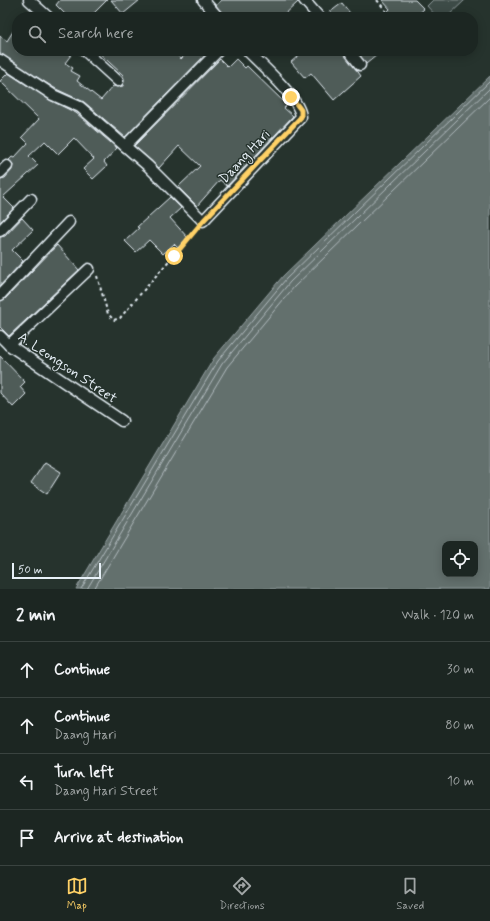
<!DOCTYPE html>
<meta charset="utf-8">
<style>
body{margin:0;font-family:Mynerve,sans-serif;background:#252e2a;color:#f1f3f6}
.controls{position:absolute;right:12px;bottom:12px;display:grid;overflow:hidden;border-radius:8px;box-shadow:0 2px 10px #0003}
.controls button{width:36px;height:36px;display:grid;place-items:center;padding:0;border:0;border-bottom:1px solid #3a4340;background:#1c2622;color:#f1f3f6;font:20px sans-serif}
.scale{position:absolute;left:12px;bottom:10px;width:89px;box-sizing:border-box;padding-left:4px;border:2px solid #e8f1f8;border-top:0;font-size:11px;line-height:14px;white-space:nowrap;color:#e8f1f8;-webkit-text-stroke:3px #26332d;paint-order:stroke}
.stop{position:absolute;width:12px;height:12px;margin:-9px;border:3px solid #ffd166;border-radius:50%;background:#fff}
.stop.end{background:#ffd166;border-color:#fff;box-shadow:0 1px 4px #0008}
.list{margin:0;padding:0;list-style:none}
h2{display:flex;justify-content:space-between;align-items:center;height:52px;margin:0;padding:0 16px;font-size:17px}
h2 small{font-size:13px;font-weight:400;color:#a0a5a5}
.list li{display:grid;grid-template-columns:26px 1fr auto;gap:12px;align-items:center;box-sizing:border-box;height:56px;padding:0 16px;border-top:1px solid #3a4340}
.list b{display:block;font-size:15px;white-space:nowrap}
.list p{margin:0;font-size:13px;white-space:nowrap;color:#a0a5a5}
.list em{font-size:13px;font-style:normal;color:#a0a5a5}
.icon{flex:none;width:22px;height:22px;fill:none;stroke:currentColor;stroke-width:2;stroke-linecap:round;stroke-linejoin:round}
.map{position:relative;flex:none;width:490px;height:589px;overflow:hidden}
.search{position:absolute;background:#1c2622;box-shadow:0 2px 10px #0003;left:12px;right:12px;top:12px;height:44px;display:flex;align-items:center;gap:10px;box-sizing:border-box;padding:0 14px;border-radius:16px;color:#a0a5a5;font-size:15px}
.sheet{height:276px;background:#1c2622}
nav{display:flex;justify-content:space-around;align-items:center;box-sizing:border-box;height:56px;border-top:1px solid #3a4340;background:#1c2622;font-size:11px;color:#a0a5a5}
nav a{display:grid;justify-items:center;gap:2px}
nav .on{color:#ffd166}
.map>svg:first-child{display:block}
.green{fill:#3e4b47;stroke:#939ea0}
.water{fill:#636f6d;stroke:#98a3a5;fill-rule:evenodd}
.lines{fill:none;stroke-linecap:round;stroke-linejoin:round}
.shore{stroke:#b3bdc0;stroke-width:1}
.building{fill:#505c59;stroke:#e8f1f8}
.street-casing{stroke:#e8f1f8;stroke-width:13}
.path{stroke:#e8f1f8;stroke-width:2;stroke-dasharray:3 3;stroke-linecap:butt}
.street{stroke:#26332d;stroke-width:10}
.route{stroke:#ffd166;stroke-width:5}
.labels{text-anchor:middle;stroke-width:3;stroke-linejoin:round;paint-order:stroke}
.street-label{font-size:14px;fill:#e8f1f8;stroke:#26332d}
</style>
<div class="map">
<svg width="490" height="589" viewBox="0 0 490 589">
<rect width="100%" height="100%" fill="#26332d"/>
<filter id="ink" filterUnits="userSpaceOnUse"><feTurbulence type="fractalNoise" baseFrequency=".025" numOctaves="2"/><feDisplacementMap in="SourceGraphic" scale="8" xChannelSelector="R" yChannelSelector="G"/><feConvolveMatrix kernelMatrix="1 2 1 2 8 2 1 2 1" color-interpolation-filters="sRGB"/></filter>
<g filter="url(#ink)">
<polygon class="green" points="433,0 465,0 447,17 437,17 427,6"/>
<path class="water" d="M490,76v513h-414l138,-231 69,-82zM445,544h30v30h-30z"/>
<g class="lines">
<g class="shore">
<polyline points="81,589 218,361 286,279 490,81"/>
<polyline points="87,589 222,364 290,282 490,88"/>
<polyline points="94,589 227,367 294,287 490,97"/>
</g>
</g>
<g class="building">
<polygon points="60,0 107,0 90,17 68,17 56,5"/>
<polygon points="111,0 140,0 123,14"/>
<polygon points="222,0 298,0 298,2 282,17 224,17 216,5"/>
<polygon points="382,0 415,0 424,9 415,17 382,17 390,9"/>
<polygon points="342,3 353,17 325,17 325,16"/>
<polygon points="17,25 17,51 66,51 71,55 65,63 73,68 71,71 80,76 77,81 101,100 113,86 117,87 123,86 124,79 123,75 97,51 174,51 181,59 189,51 209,51 125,137 84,102 56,89 0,54 0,36 7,41"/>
<polygon points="304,51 343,51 361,76 334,100 311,73 305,78 291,62"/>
<polygon points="357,51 382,51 366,64"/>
<polygon points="220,59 228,67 236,59 245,68 247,66 287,105 284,108 293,116 227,186 220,180 197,206 178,187 200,166 179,146 159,168 134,146"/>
<polygon points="8,73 50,100 76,113 117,148 104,162 107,166 93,179 83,169 94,159 74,138 58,154 45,141 43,143 29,156 38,165 3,197 14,208 0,222 0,179 5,178 12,170 13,164 9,160 12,157 14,158 28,143 22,137 39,119 0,81"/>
<polygon points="170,197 181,208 170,218 188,238 178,248 174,244 163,254 149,240 136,252 125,241 139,228 137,227"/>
<polygon points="22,218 33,230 12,250 23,261 0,286 0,237 5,236"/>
<polygon points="57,245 79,270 9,336 0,327 0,301 5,299"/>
<polygon points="0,356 25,382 20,387 26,394 13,407 0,393"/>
<polygon points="45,462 61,472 47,494 31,483"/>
</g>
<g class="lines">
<defs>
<g id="street">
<polyline points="29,0 48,17"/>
<polyline points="203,0 218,17"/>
<polyline points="304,0 319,17"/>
<polyline points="85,51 118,81"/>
<polyline points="349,51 360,65"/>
<path d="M0,60l53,35 27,12 68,59 55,55 98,-104c-1,-19 -40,-52 -53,-66"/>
<polyline points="125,146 218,51"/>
<polyline points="0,173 7,166"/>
<polyline points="0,231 31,199"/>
<polyline points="0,295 69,222"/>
<polyline points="0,336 9,345 122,421"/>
<polyline points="9,345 89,269"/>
</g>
</defs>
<use href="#street" class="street-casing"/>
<g class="path">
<polyline points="377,0 391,17"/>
<polyline points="97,276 108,314 114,320 120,318 196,229"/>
</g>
<use href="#street" class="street"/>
</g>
</g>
<g class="lines" filter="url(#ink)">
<polyline class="route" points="174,256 203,221 301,117 301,110 291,97"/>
</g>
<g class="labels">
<g class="street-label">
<text transform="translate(244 156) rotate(-47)" y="5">Daang Hari</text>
<text transform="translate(68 367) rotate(34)" y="5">A. Leongson Street</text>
</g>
</g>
</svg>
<div class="controls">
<button><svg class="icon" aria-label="locate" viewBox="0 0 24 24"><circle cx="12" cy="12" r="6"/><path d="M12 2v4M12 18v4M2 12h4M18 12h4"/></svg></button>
</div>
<div class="scale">50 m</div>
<div class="stop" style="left:174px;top:256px"></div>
<div class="stop end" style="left:291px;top:97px"></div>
<div class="search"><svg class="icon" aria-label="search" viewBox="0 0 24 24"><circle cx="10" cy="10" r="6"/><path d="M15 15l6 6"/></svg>Search here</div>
</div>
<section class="sheet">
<h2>2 min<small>Walk · 120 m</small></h2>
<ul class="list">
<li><svg class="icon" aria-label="ahead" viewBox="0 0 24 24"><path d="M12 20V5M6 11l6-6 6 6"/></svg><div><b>Continue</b></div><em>30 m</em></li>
<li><svg class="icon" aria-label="ahead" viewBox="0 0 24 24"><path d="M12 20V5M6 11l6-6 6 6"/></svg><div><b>Continue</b><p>Daang Hari</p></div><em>80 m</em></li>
<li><svg class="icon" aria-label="left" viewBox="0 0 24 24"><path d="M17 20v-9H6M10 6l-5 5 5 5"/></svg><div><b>Turn left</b><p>Daang Hari Street</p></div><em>10 m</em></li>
<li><svg class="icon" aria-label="arrive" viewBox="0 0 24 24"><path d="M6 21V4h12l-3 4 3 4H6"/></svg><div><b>Arrive at destination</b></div></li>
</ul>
</section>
<nav>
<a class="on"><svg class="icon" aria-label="map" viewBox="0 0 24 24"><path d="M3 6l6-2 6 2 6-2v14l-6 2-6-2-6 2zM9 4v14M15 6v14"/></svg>Map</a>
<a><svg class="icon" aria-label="directions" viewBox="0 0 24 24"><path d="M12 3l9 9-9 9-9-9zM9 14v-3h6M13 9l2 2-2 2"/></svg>Directions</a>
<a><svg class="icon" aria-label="saved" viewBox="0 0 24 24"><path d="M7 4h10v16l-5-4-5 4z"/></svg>Saved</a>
</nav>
